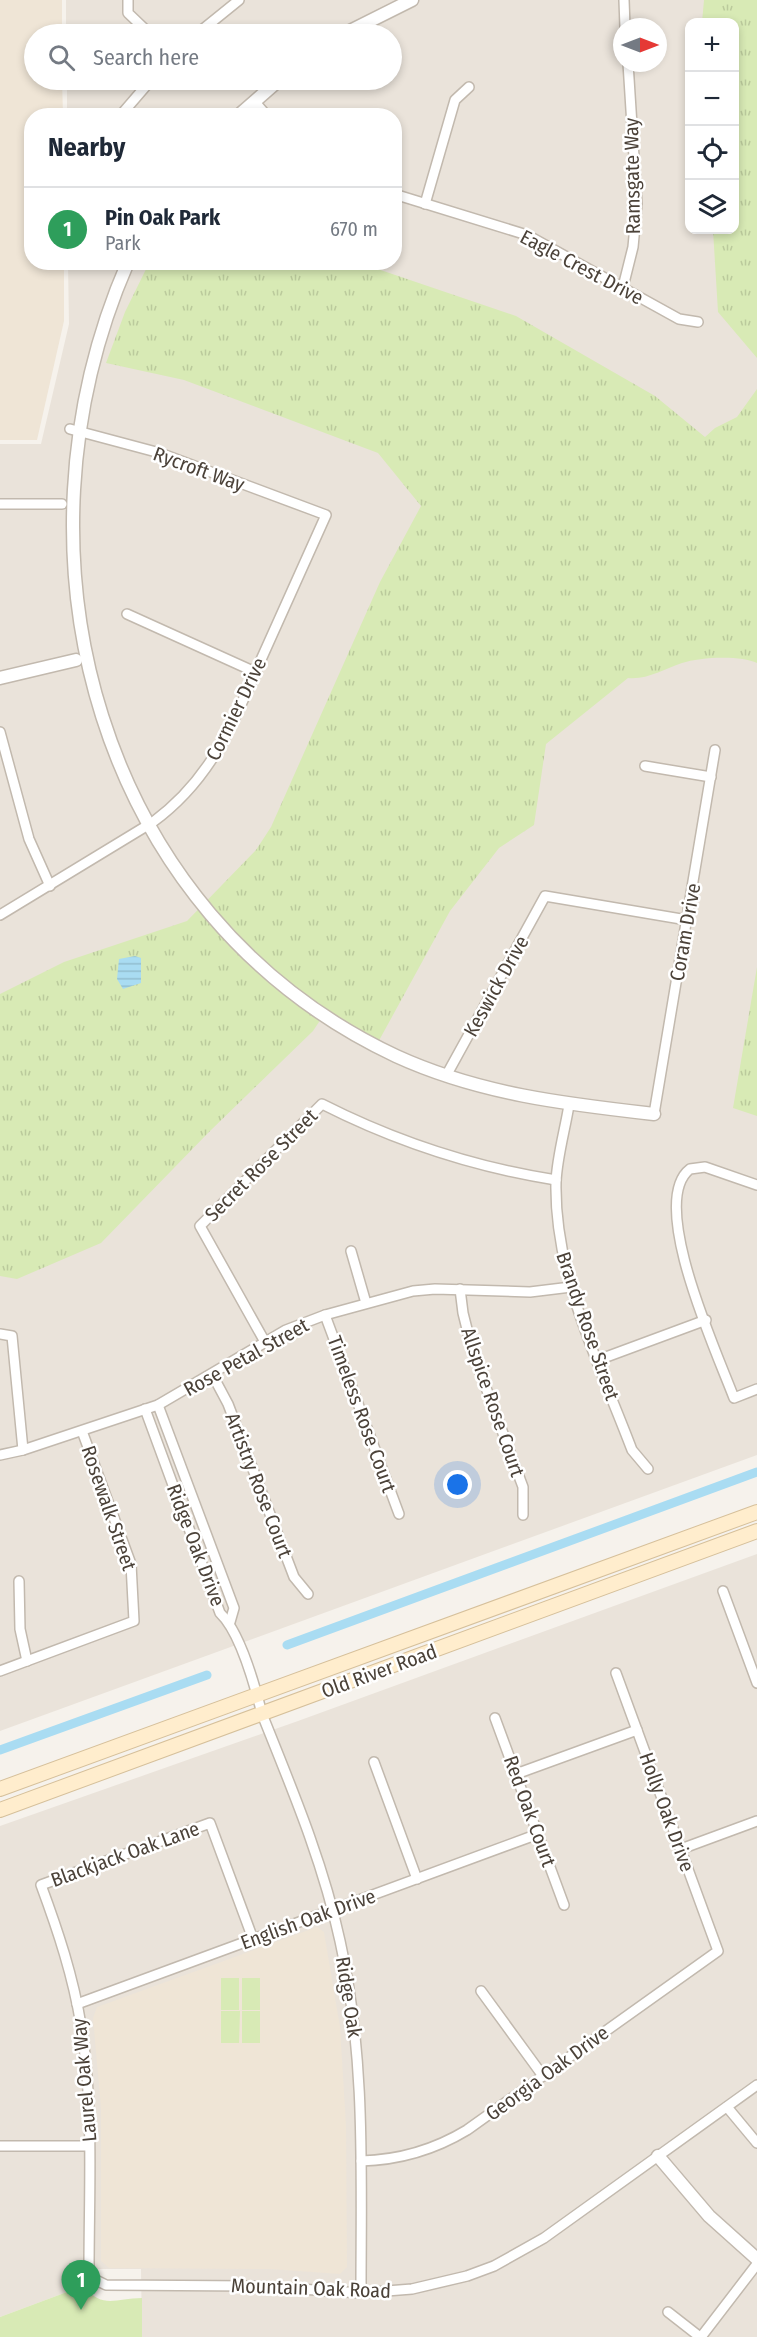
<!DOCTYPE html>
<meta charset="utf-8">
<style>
body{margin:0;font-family:"Fira Sans Condensed",sans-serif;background:#f6f6f7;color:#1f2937}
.controls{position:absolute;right:18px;top:18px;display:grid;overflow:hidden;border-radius:12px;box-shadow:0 3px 9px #0003}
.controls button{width:54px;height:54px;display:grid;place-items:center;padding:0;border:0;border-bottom:2px solid #e0e1e3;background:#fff;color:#1f2937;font:30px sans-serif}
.compass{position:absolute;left:613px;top:18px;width:54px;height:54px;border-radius:50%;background:#fff;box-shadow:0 3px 9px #0003;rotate:90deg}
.you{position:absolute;left:458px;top:1485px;width:21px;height:21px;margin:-15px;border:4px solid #fff;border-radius:50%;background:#1a73e8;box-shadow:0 0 0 9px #1a73e833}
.badge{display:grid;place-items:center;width:39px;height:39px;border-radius:50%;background:#fc251c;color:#fff;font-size:20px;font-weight:700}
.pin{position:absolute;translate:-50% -50px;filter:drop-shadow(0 2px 3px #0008)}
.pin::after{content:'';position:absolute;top:32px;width:21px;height:18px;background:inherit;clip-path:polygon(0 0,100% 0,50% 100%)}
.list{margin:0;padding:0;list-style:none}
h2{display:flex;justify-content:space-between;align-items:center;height:78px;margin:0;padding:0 24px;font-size:26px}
h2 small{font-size:20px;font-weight:400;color:#747a83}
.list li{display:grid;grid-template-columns:39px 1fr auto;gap:18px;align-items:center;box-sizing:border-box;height:84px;padding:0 24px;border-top:2px solid #e0e1e3}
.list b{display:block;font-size:22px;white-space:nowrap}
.list p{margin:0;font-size:20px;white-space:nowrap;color:#747a83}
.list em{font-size:20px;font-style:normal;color:#747a83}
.icon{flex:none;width:33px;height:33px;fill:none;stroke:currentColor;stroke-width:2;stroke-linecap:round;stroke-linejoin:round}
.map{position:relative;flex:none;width:757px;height:2337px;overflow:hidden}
.search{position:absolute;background:#fff;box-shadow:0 3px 9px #0003;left:24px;top:24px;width:378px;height:66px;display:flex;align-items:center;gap:15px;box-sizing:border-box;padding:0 21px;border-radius:33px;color:#747a83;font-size:22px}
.panel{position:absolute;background:#fff;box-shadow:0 3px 9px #0003;left:24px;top:108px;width:378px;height:162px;border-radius:24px}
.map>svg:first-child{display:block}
.residential{fill:#eae3da;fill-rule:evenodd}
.education{fill:#efe5d6}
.grass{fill:url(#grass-tufts)}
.park{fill:#d8eab5}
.water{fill:url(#water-rules)}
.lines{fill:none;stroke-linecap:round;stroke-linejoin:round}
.canal{stroke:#a9dcf2;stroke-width:9}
.minor-casing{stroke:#c2b9ae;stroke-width:12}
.tertiary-casing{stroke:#c2b9ae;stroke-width:15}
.secondary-casing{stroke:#d6c09b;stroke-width:16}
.minor{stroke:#fff;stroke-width:9}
.tertiary{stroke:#fff;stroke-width:12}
.secondary{stroke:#ffedcd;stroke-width:14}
.labels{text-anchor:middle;stroke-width:5;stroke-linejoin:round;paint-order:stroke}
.street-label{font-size:20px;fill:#4b4239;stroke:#fff}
</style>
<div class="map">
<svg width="757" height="2337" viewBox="0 0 757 2337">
<defs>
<pattern id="grass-tufts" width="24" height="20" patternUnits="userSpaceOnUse" patternTransform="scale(1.5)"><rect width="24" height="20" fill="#d8eab5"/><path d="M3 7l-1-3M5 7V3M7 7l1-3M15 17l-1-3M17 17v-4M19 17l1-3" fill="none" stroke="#bbca9c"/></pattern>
<pattern id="water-rules" width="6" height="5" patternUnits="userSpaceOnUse" patternTransform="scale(1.5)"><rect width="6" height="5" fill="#a9dcf2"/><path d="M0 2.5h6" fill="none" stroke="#93bed0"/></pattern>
</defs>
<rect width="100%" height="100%" fill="#f6f2ec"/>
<g class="residential">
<path d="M66,0h691v1455l-757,276v-1287h41l28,-120 -1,-61 326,-1v-146l-327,-1v-35h325v-46h-326zM690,22h44v208h-44zM622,27h36v36h-36z"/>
<polygon points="757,1554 757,2337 142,2337 141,2269 77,2269 83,2286 0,2317 0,1826 298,1721"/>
</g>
<g class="education">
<polygon points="0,0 62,0 62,34 34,34 34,80 62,80 63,115 32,116 32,262 64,263 64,321 37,440 0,440"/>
<polygon points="317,1927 324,1932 340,2027 346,2125 347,2267 340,2274 270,2269 109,2268 101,2261 101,2108 93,2018 97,2007"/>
</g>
<g class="grass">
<polygon points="704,0 757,0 757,358 718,312 713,230 734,230 734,22 702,22"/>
<path d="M357,262l159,54 139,80 50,41 10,-9 22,-11 20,-28v274c-16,-8 -57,-6 -75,0 -18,6 -35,17 -54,15l-82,66 -12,81 -35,23 -49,63 -74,135 -53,-30 -10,15 -104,101 -108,111 -84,36 -17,-3v-282l64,-32 123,-41 69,-71 15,-23 109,-245 41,-76 -43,-53 -194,-73 -78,-17 19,-51 24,-49z"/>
<polygon points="757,967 757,1116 733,1108"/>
</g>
<g class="park">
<rect x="221" y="1978" width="18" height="32"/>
<rect x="242" y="1978" width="18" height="32"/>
<polygon points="221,2011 240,2011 239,2043 221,2043"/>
<rect x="242" y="2011" width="18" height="32"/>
<path d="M83,2286c21,24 32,12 59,12v39h-142v-20z"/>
</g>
<polygon class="water" points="135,956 141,958 141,983 123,989 117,979 119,959"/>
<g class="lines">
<g class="canal">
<polyline points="287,1645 757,1472"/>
<polyline points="0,1750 207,1675"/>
</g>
<defs>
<g id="minor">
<polyline points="128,0 128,13 150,34"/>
<polyline points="624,0 625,27"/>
<polyline points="197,34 239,0"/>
<polyline points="254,101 267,116"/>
<polyline points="120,116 151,80"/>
<polyline points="394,194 527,235 679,319 698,322"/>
<polyline points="425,204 455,100 469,87"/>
<polyline points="623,287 633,247 637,204 628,63"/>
<polyline points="0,504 62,504"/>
<polyline points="127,614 255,672"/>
<polyline points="0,732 29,839 50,886"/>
<polyline points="645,766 711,777"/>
<path d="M0,915l153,-93c61,-45 81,-102 111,-169 21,-46 41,-92 62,-138l-166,-62 -90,-24"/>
<polyline points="446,1076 545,896 687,920"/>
<path d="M569,1105c-4,25 -12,52 -13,77 -2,94 44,183 76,268l16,19"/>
<polyline points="654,1114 715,750"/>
<path d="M757,1185l-52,-18 -15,2c-43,33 28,186 44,229l23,-9"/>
<polyline points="351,1251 366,1303"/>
<polyline points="460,1289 463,1313 473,1353 523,1487 523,1515"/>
<polyline points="325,1315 399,1514"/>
<polyline points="0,1334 12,1336 23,1450"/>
<path d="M265,1342l-65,-116 122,-122c75,38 151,63 234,76"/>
<polyline points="598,1360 706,1320"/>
<polyline points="212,1374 228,1404 294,1577 308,1594"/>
<polyline points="158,1405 234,1608 230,1622"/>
<path d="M145,1409l75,204c20,19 35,73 42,101 30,75 61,148 78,227 26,116 21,234 21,352"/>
<polyline points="0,1455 23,1450 158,1405 286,1330 325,1315 413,1291 435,1289 530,1292 571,1287"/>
<polyline points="19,1581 20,1629 27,1661"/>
<polyline points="723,1591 757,1683"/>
<polyline points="0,1671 134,1621 131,1564 82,1431"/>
<polyline points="495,1718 564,1905"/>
<polyline points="374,1762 417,1879"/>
<polyline points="516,1774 637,1730"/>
<polyline points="681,1849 757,1821"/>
<path d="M253,1939l-43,-116 -169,62c17,46 32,91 40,140 13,81 8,164 8,245l5,9 12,6 147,1 108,7 51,-4 55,-13 27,-10 50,-28 213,-153"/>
<polyline points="481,1991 543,2076"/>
<polyline points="77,2004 538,1834"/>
<polyline points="727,2107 757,2143"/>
<polyline points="0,2146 89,2146"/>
<path d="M361,2161c38,-1 73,-11 106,-31l251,-179 -102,-278"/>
<polyline points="668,2312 700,2337"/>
<polyline points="701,2337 757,2264"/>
</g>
<g id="tertiary">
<polyline points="344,34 412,0"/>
<polyline points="238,116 279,80"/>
<path d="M128,262c-128,293 -30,654 268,794 83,38 169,48 258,58"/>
<polyline points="0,678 76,660"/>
<polyline points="658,2156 709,2216 757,2259"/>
</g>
<g id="secondary">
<polyline points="0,1789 757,1512"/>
<polyline points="0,1810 757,1531"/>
</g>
</defs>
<use href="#minor" class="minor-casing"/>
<use href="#tertiary" class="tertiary-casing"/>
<use href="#secondary" class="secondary-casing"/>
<use href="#minor" class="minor"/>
<use href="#tertiary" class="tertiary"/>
<use href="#secondary" class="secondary"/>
</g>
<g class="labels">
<g class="street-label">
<text transform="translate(632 176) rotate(-91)" y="7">Ramsgate Way</text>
<text transform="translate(582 267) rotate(28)" y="7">Eagle Crest Drive</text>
<text transform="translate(199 469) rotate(20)" y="7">Rycroft Way</text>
<text transform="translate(236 709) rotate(-64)" y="7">Cormier Drive</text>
<text transform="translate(685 932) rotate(-80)" y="7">Coram Drive</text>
<text transform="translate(496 986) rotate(-61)" y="7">Keswick Drive</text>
<text transform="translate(261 1165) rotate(-45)" y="7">Secret Rose Street</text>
<text transform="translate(588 1326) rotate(71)" y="7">Brandy Rose Street</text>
<text transform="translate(246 1357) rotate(-29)" y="7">Rose Petal Street</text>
<text transform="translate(493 1402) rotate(71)" y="7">Allspice Rose Court</text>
<text transform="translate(362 1414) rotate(70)" y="7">Timeless Rose Court</text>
<text transform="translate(259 1485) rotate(69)" y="7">Artistry Rose Court</text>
<text transform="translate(109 1508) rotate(71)" y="7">Rosewalk Street</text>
<text transform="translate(196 1545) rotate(69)" y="7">Ridge Oak Drive</text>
<text transform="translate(379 1671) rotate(-20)" y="7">Old River Road</text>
<text transform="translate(530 1811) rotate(70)" y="7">Red Oak Court</text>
<text transform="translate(667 1812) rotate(70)" y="7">Holly Oak Drive</text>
<text transform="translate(125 1854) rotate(-20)" y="7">Blackjack Oak Lane</text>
<text transform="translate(308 1919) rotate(-20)" y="7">English Oak Drive</text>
<text transform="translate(349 1997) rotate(81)" y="7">Ridge Oak</text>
<text transform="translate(547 2073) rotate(-36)" y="7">Georgia Oak Drive</text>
<text transform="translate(84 2080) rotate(-95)" y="7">Laurel Oak Way</text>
<text transform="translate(311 2288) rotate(2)" y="7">Mountain Oak Road</text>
</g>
</g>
</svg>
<div class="controls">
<button>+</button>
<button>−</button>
<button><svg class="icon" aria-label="locate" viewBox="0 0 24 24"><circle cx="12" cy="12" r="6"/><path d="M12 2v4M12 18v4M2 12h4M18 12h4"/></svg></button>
<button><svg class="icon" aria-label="layers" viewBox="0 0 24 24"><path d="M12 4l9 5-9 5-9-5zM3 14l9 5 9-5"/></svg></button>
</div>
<svg class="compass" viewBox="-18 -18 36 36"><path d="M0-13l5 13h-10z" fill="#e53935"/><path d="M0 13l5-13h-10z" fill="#747a83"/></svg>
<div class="you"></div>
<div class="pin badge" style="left:81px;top:2310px;background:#2e9e5b">1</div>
<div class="search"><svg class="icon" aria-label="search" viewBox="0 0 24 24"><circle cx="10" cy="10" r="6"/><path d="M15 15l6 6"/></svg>Search here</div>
<section class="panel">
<h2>Nearby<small></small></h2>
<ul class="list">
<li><span class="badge" style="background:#2e9e5b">1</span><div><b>Pin Oak Park</b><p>Park</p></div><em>670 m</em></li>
</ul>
</section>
</div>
